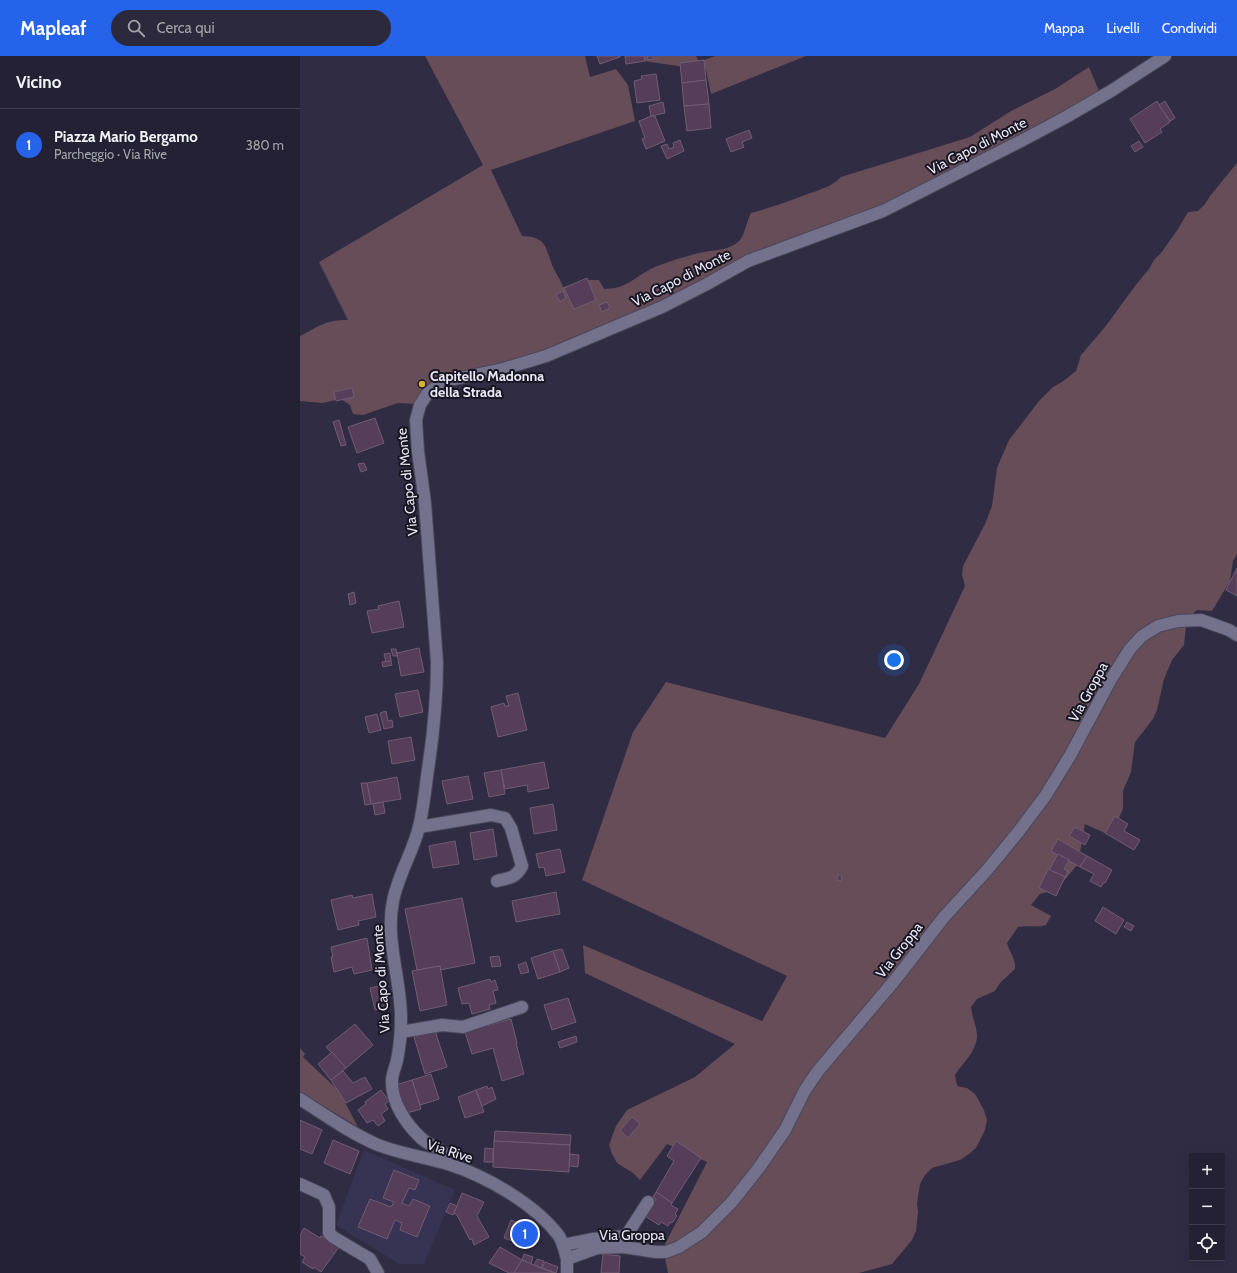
<!DOCTYPE html>
<html lang="it">
<meta charset="utf-8">
<style>
body{margin:0;font-family:Cabin,sans-serif;background:#2b293b;color:#f1f3f6}
.controls{position:absolute;right:12px;bottom:12px;display:grid;overflow:hidden;border-radius:0px;box-shadow:0 4px 16px #0002}
.controls button{width:36px;height:36px;display:grid;place-items:center;padding:0;border:0;border-bottom:1px solid #403e4e;background:#232133;color:#f1f3f6;font:20px sans-serif}
.you{position:absolute;left:594px;top:604px;width:14px;height:14px;margin:-10px;border:3px solid #fff;border-radius:50%;background:#1a73e8;box-shadow:0 0 0 6px #1a73e833}
.badge{display:grid;place-items:center;width:26px;height:26px;border-radius:50%;background:#2563eb;color:#fff;font-size:13px;font-weight:700}
.pin{position:absolute;translate:-50% -50%;border:2px solid #fff;box-shadow:0 1px 4px #0006}
.list{margin:0;padding:0;list-style:none}
h2{display:flex;justify-content:space-between;align-items:center;height:52px;margin:0;padding:0 16px;font-size:17px}
h2 small{font-size:13px;font-weight:400;color:#a3a3ac}
.list li{display:grid;grid-template-columns:26px 1fr auto;gap:12px;align-items:center;box-sizing:border-box;height:72px;padding:0 16px;border-top:1px solid #403e4e}
.list b{display:block;font-size:15px;white-space:nowrap}
.list p{margin:0;font-size:13px;white-space:nowrap;color:#a3a3ac}
.list em{font-size:13px;font-style:normal;color:#a3a3ac}
.icon{flex:none;width:22px;height:22px;fill:none;stroke:currentColor;stroke-width:2;stroke-linecap:round;stroke-linejoin:round}
.map{position:relative;flex:none;width:937px;height:1217px;overflow:hidden}
header{display:flex;align-items:center;gap:24px;box-sizing:border-box;height:56px;padding:0 20px;background:#2563eb;color:#fff}
header strong{font-size:19px}
nav{display:flex;gap:22px;margin-inline-start:auto;font-size:14px}
.search{width:280px;height:36px;background:#2b293b;display:flex;align-items:center;gap:10px;box-sizing:border-box;padding:0 14px;border-radius:22px;color:#a3a3ac;font-size:15px}
main{display:flex}
aside{flex:1;background:#232133}
.map>svg:first-child{display:block}
.built{fill:#373352}
.green{fill:#674d57}
.building{fill:#563d5a;stroke:#705d73}
.lines{fill:none;stroke-linecap:round;stroke-linejoin:round}
.minor-casing{stroke:#49475b;stroke-width:14}
.minor{stroke:#73718c;stroke-width:12}
.poi-dot{fill:#d8b434;stroke:#181621;stroke-width:1.5}
.labels{text-anchor:middle;stroke-width:4;stroke-linejoin:round;paint-order:stroke}
.street-label{font-size:14px;fill:#e8e7f7;stroke:#181621}
.poi-label{font-size:14px;font-weight:bold;fill:#e8e7f7;stroke:#181621;text-anchor:start}
</style>
<header>
<strong>Mapleaf</strong>
<div class="search"><svg class="icon" aria-label="search" viewBox="0 0 24 24"><circle cx="10" cy="10" r="6"/><path d="M15 15l6 6"/></svg>Cerca qui</div>
<nav><a>Mappa</a><a>Livelli</a><a>Condividi</a></nav>
</header>
<main>
<aside>
<h2>Vicino<small></small></h2>
<ul class="list">
<li><span class="badge">1</span><div><b>Piazza Mario Bergamo</b><p>Parcheggio · Via Rive</p></div><em>380 m</em></li>
</ul>
</aside>
<div class="map">
<svg width="937" height="1217" viewBox="0 0 937 1217">
<rect width="100%" height="100%" fill="#2f2c44"/>
<polygon class="built" points="64,1094 155,1134 124,1208 99,1208 36,1169"/>
<g class="green">
<path d="M125,0h160l5,21 26,-8 12,16 7,36 -144,49 31,66c26,1 23,12 31,31 3,7 8,13 10,20l26,-7h10l5,9c26,0 33,-16 56,-24 14,-5 29,-10 44,-13 11,-2 26,-2 35,-11 5,-4 8,-21 12,-28 18,-5 36,-11 54,-18 13,-5 25,-7 36,-18l129,-40 41,-26 44,-22 34,-22 12,29 -241,121 -177,79 -115,50 -110,32 -43,26 -17,-1 -35,12 -10,-1 -3,-9 -9,-6 -19,4 -22,-2v-65c20,-10 25,-16 48,-16l-29,-58 164,-97z"/>
<polygon points="340,0 396,0 399,6 415,0 506,0 411,38 406,14 343,5"/>
<path d="M937,107v391l-4,7 -3,20 -18,30 -15,-1 -8,7 -3,9 -2,19 -12,15 -8,19 -7,31 -4,9 -18,23 -4,30 -8,19v18l-4,9 -10,17 -24,-11 -7,40 -21,25 -17,5 -9,11 20,11 -5,9c-10,3 -18,0 -28,2l-11,16c3,11 9,15 8,26l-15,14 -5,8 -18,8 -6,8c1,9 5,18 6,27 1,16 -14,29 -22,41l2,11 10,2 8,6 9,16 3,10 -2,10 -9,18 -7,6 -9,6 -28,8 -7,7 -5,9 -3,19 1,9 -2,19 -4,9 -20,24 -33,9h-191l-5,-25 44,-86 -40,-18 -27,36 -7,-7 -16,-10 -5,-9 -3,-9 7,-19 11,-16 68,-33 40,-33 -150,-71 -2,-28 179,76 25,-45 -205,-96 51,-148 33,-50 219,56 34,-54 46,-98 -3,-11 1,-9 22,-42 7,-18 5,-38 12,-28 30,-39 14,-14 9,-5 14,-11 5,-16 24,-28 30,-41 14,-17 5,-9 7,-7 17,-24 10,-17 10,-1 7,-7 5,-8z"/>
<polygon points="0,992 5,998 3,1001 39,1035 58,1071 0,1036"/>
</g>
<g class="building">
<polygon points="297,0 320,0 320,1 300,8"/>
<polygon points="325,0 344,0 345,5 326,8"/>
<polygon points="347,0 353,0 354,3 348,4"/>
<polygon points="404,4 406,24 382,27 380,7"/>
<polygon points="356,18 360,44 337,47 334,25 342,23 341,20"/>
<polygon points="406,24 409,48 384,50 382,27"/>
<polygon points="857,45 870,66 860,73 862,76 845,87 830,63"/>
<polygon points="865,45 875,62 870,65 859,49"/>
<polygon points="363,46 365,57 351,60 349,50"/>
<polygon points="409,48 411,72 387,75 384,50"/>
<polygon points="351,60 355,60 365,85 346,93 342,83 345,82 339,65"/>
<polygon points="449,74 452,82 442,86 444,91 431,96 426,83"/>
<polygon points="380,84 384,95 367,103 361,90 367,88 369,93 374,91 373,87"/>
<polygon points="839,85 843,91 835,96 831,90"/>
<polygon points="287,222 296,244 274,253 264,232"/>
<polygon points="263,235 266,242 260,246 256,239"/>
<polygon points="307,246 310,252 302,256 299,249"/>
<polygon points="52,332 54,341 36,345 34,336"/>
<polygon points="75,362 84,387 57,397 48,371"/>
<polygon points="39,364 46,389 41,390 33,366"/>
<polygon points="64,407 67,414 61,416 58,408"/>
<polygon points="937,512 937,540 926,534"/>
<polygon points="54,536 56,547 50,549 48,538"/>
<polygon points="99,545 104,571 72,577 67,555 79,553 78,550"/>
<polygon points="119,592 124,616 101,620 97,597"/>
<polygon points="91,593 96,593 97,600 93,600"/>
<polygon points="90,597 91,605 86,606 84,598"/>
<polygon points="91,605 92,609 83,611 82,606"/>
<polygon points="118,634 123,656 100,661 95,638"/>
<polygon points="218,637 227,674 198,681 191,651 204,647 205,650 209,650 206,640"/>
<polygon points="86,655 88,665 92,664 93,671 84,673 80,657"/>
<polygon points="77,658 81,674 69,677 65,661"/>
<polygon points="111,681 115,704 92,708 88,685"/>
<polygon points="244,706 249,732 228,736 227,729 205,733 201,714"/>
<polygon points="201,714 205,738 189,741 184,717"/>
<polygon points="168,720 173,743 147,748 142,725"/>
<polygon points="97,721 101,743 71,748 67,727"/>
<polygon points="61,727 67,727 71,748 65,749"/>
<polygon points="83,746 85,757 75,759 73,748"/>
<polygon points="253,748 257,774 234,778 230,752"/>
<polygon points="815,760 828,768 824,775 840,784 834,794 805,777"/>
<polygon points="775,771 790,779 785,789 769,780"/>
<polygon points="193,773 197,800 174,804 170,777"/>
<polygon points="758,783 787,800 780,811 751,795"/>
<polygon points="155,785 159,808 133,812 129,790"/>
<polygon points="260,793 265,816 246,820 244,811 239,812 236,798"/>
<polygon points="758,798 769,804 764,813 768,815 765,821 749,814"/>
<polygon points="787,800 812,814 805,827 804,826 801,831 790,825 794,818 780,811"/>
<polygon points="748,813 765,821 756,840 739,832"/>
<polygon points="538,819 542,820 541,825 537,824"/>
<polygon points="256,836 260,858 216,866 212,845"/>
<polygon points="72,838 76,861 58,865 59,869 38,874 31,844 52,839 53,842"/>
<polygon points="162,842 175,907 140,914 140,910 117,914 105,853"/>
<polygon points="803,851 824,864 816,878 795,865"/>
<polygon points="827,866 834,870 831,875 824,871"/>
<polygon points="67,882 72,914 54,918 52,911 34,916 31,901 33,901 31,891"/>
<polygon points="262,893 269,912 260,916 253,895"/>
<polygon points="253,895 260,916 238,923 231,902"/>
<polygon points="199,900 201,910 192,911 190,901"/>
<polygon points="226,906 229,916 221,918 218,909"/>
<polygon points="140,910 147,949 120,955 112,915"/>
<polygon points="190,923 191,926 195,924 198,934 193,935 196,947 189,949 190,953 172,958 169,947 162,948 158,932"/>
<polygon points="82,929 87,951 75,954 70,932"/>
<polygon points="268,942 276,966 252,974 244,949"/>
<polygon points="211,963 217,987 216,987 224,1018 202,1025 193,992 172,998 165,976"/>
<polygon points="55,968 73,989 46,1012 26,991"/>
<polygon points="135,975 147,1011 125,1018 114,981"/>
<polygon points="276,980 277,986 260,992 258,986"/>
<polygon points="32,996 46,1012 31,1024 18,1008"/>
<polygon points="43,1015 53,1027 65,1021 72,1033 46,1047 31,1024"/>
<polygon points="131,1018 139,1043 120,1049 112,1024"/>
<polygon points="112,1024 121,1053 107,1057 105,1051 103,1052 96,1029"/>
<polygon points="187,1030 188,1033 192,1031 196,1043 182,1050 176,1034"/>
<polygon points="81,1034 89,1045 85,1048 88,1053 81,1058 85,1065 78,1070 73,1064 67,1067 58,1054 66,1048 65,1046"/>
<polygon points="176,1034 184,1056 165,1062 158,1041"/>
<polygon points="332,1061 340,1068 328,1082 320,1074"/>
<polygon points="0,1064 22,1074 12,1098 0,1093"/>
<polygon points="195,1075 271,1079 270,1089 194,1085"/>
<polygon points="33,1084 59,1095 50,1118 24,1107"/>
<polygon points="194,1085 270,1089 269,1116 193,1111"/>
<polygon points="376,1085 401,1102 372,1147 356,1136 374,1105 367,1100"/>
<polygon points="185,1092 193,1093 193,1106 184,1106"/>
<polygon points="270,1098 279,1099 278,1111 269,1110"/>
<polygon points="94,1114 119,1124 115,1134 109,1132 102,1147 109,1150 113,1143 130,1150 117,1181 100,1174 102,1167 95,1164 87,1183 58,1171 70,1143 91,1151 94,1146 83,1142"/>
<polygon points="356,1136 372,1147 371,1149 378,1153 375,1158 377,1160 372,1167 370,1166 368,1170 361,1166 359,1169 345,1160 356,1143 353,1141"/>
<polygon points="162,1137 184,1146 177,1160 189,1181 174,1189 172,1183 170,1184 157,1159 154,1157"/>
<polygon points="150,1147 157,1150 153,1159 146,1156"/>
<polygon points="211,1164 219,1167 212,1185 204,1182"/>
<polygon points="4,1172 20,1182 21,1180 39,1191 21,1216 14,1211 13,1213 2,1206 5,1201 0,1198 0,1179"/>
<polygon points="200,1191 222,1204 214,1217 209,1217 189,1207"/>
<polygon points="224,1198 233,1201 231,1208 222,1204"/>
<polygon points="303,1198 320,1200 319,1217 301,1217"/>
<polygon points="237,1203 244,1205 241,1212 234,1209"/>
<polygon points="222,1204 241,1212 254,1217 214,1217"/>
<polygon points="245,1206 258,1211 256,1217 242,1212"/>
</g>
<g class="lines">
<defs>
<g id="minor">
<path d="M119,771l72,-12 14,3 6,10 11,38c-6,12 -13,12 -25,15"/>
<polyline points="101,976 142,969 163,971 222,951"/>
<path d="M0,1043c25,16 50,34 78,46 23,9 47,12 70,19 38,12 87,40 111,72 4,7 6,15 8,23"/>
<path d="M148,1108c0,-15 -18,-17 -27,-26 -15,-14 -30,-36 -29,-58 0,-6 4,-14 5,-20 3,-14 4,-28 4,-42 0,-39 -16,-78 -8,-117 5,-26 20,-49 26,-74 4,-17 6,-34 8,-51 6,-38 10,-76 10,-114l-12,-159 -7,-52 -2,-31 4,-15 7,-11 10,-8 13,-6 53,-11 43,-13 116,-49 45,-23 41,-23 135,-50 138,-70 45,-24 45,-26 54,-35"/>
<polyline points="0,1128 24,1139 29,1151 29,1177 33,1181 70,1203 78,1217"/>
<polyline points="263,1189 293,1183 326,1180 348,1146"/>
<polyline points="267,1217 267,1203 297,1192 324,1191 356,1196 366,1196 379,1191 402,1176 431,1147 458,1113 485,1074 505,1034 518,1015 595,924 644,861 688,813 719,775 746,739 771,698 811,623 830,593 842,580 858,570 878,565 901,564 929,574 937,579"/>
</g>
</defs>
<use href="#minor" class="minor-casing"/>
<use href="#minor" class="minor"/>
</g>
<circle class="poi-dot" cx="122" cy="328" r="4"/>
<g class="labels">
<g class="street-label">
<text transform="translate(677 90) rotate(-27)" y="5">Via Capo di Monte</text>
<text transform="translate(381 222) rotate(-27)" y="5">Via Capo di Monte</text>
<text transform="translate(107 426) rotate(-96)" y="5">Via Capo di Monte</text>
<text transform="translate(788 636) rotate(-61)" y="5">Via Groppa</text>
<text transform="translate(599 894) rotate(-52)" y="5">Via Groppa</text>
<text transform="translate(81 923) rotate(-94)" y="5">Via Capo di Monte</text>
<text transform="translate(150 1095) rotate(18)" y="5">Via Rive</text>
<text x="332" y="1184">Via Groppa</text>
</g>
<g class="poi-label">
<text x="130" y="325">Capitello Madonna<tspan x="130" dy="16">della Strada</tspan></text>
</g>
</g>
</svg>
<div class="controls">
<button>+</button>
<button>−</button>
<button><svg class="icon" aria-label="locate" viewBox="0 0 24 24"><circle cx="12" cy="12" r="6"/><path d="M12 2v4M12 18v4M2 12h4M18 12h4"/></svg></button>
</div>
<div class="you"></div>
<div class="pin badge" style="left:225px;top:1178px">1</div>
</div>
</main>
